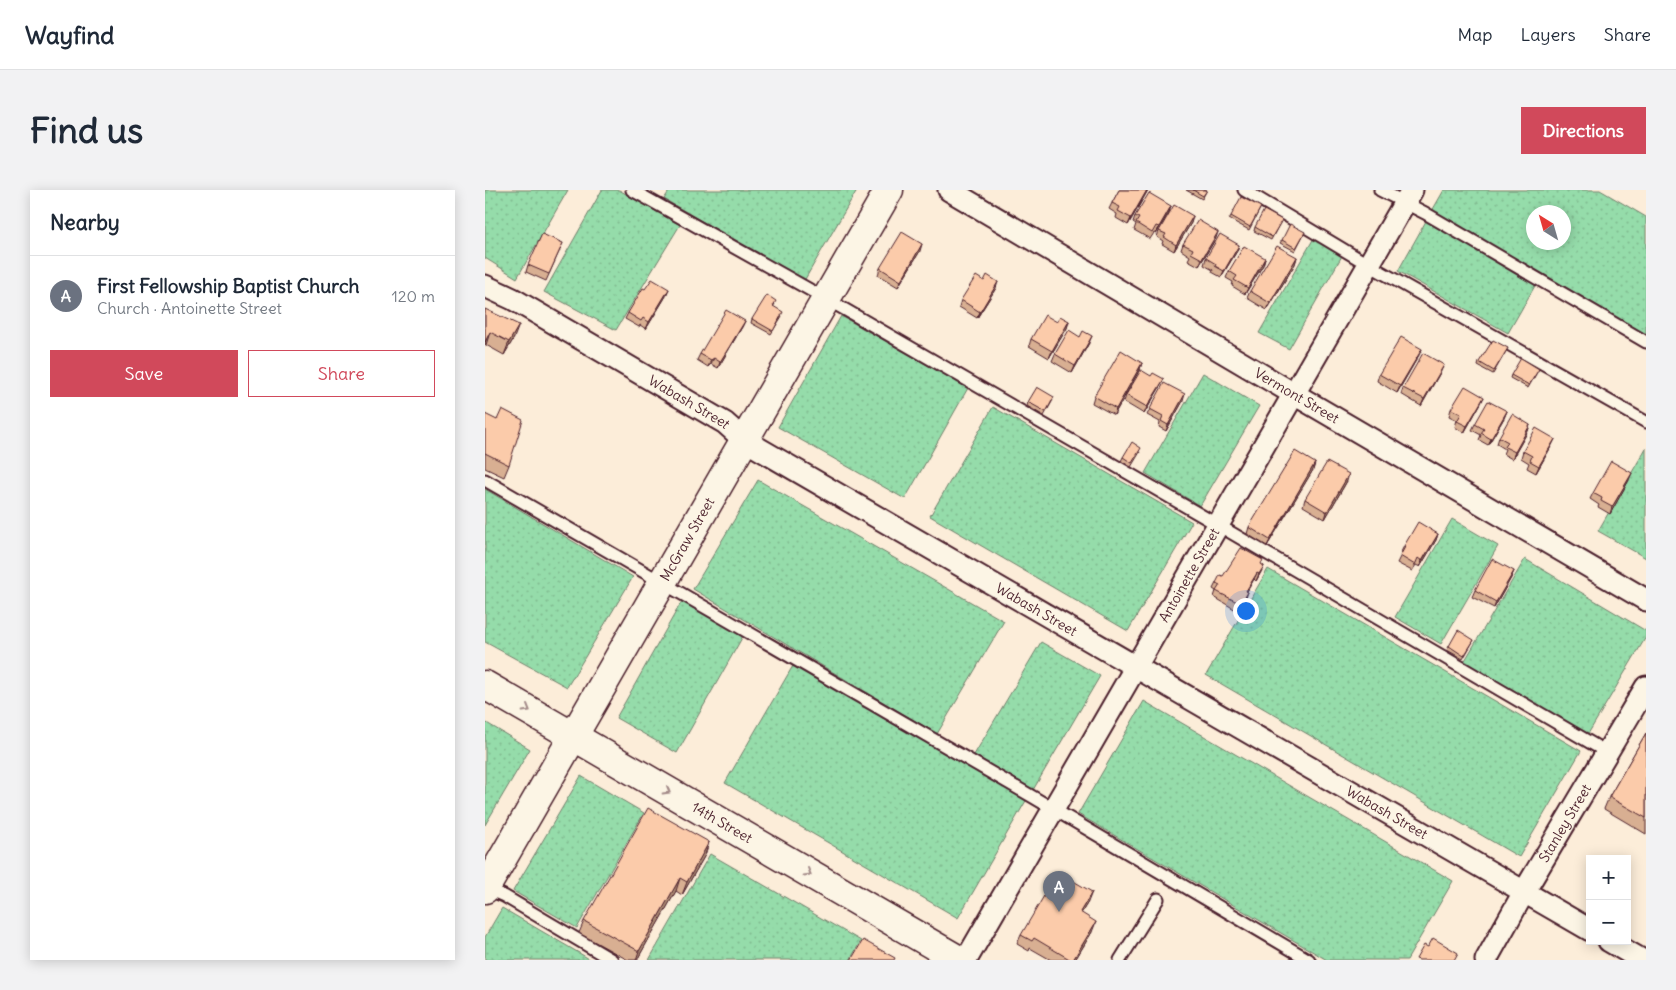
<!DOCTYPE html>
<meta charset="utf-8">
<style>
body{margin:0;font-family:Delius,sans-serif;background:#f2f2f3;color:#1f2937}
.controls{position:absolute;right:15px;bottom:15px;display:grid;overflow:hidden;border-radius:0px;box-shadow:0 2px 12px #0003}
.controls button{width:45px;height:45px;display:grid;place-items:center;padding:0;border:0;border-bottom:1px solid #e0e1e3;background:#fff;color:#1f2937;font:25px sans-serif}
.compass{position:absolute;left:1041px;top:15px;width:45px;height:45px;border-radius:50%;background:#fff;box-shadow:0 2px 12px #0003;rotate:323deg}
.you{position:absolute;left:760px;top:420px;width:18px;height:18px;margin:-12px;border:4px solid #fff;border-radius:50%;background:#1a73e8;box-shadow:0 0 0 8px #1a73e833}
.badge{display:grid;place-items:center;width:32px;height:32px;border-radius:50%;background:#d1495b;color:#fff;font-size:16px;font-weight:700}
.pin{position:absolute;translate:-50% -41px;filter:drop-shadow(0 1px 2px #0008)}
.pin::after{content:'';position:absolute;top:26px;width:18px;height:15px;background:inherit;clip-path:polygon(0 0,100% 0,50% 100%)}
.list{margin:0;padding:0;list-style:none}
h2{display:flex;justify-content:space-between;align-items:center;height:65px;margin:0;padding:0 20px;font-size:21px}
h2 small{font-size:16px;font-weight:400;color:#747a83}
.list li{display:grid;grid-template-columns:32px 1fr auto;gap:15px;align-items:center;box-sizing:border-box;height:80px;padding:0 20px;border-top:1px solid #e0e1e3}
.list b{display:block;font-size:19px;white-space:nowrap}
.list p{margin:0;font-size:16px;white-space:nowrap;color:#747a83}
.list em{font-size:16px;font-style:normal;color:#747a83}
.actions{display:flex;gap:10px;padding:15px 20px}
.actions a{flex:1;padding:11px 0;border:1px solid #d1495b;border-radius:0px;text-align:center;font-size:18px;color:#d1495b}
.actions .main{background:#d1495b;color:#fff}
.map{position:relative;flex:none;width:1161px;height:770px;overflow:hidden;border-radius:0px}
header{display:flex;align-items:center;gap:30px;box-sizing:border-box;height:70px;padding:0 25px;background:#fff;border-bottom:1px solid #e0e1e3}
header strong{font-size:24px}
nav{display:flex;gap:28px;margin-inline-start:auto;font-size:18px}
.intro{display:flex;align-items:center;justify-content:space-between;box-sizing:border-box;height:120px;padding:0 30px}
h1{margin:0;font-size:35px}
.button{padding:12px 22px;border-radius:0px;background:#d1495b;color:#fff;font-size:18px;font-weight:700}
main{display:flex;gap:30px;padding:0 30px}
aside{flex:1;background:#fff;border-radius:0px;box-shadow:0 2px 12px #0003}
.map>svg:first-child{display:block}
.grass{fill:url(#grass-dots);stroke:#707e6a;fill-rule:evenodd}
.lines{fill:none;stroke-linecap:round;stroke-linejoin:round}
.lane-casing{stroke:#4a1f2b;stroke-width:15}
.street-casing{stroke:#4a1f2b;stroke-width:25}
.secondary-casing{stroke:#4a1f2b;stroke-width:31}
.lane{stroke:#fcf5e5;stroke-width:11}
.street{stroke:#fcf5e5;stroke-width:21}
.secondary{stroke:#fcf5e5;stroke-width:28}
.wall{fill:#d8af92;stroke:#4a1f2b}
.shaded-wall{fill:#b08e77;stroke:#4a1f2b}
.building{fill:#fbcbaa;stroke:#4a1f2b}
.oneway{stroke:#a38a88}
.labels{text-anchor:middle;stroke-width:4.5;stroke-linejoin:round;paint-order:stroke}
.street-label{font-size:14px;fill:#4a1f2b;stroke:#fcf5e5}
</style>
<header>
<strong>Wayfind</strong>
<nav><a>Map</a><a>Layers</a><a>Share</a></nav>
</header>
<div class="intro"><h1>Find us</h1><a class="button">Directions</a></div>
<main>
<aside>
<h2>Nearby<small></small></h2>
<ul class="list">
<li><span class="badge" style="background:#6b7280">A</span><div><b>First Fellowship Baptist Church</b><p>Church · Antoinette Street</p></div><em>120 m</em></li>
</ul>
<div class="actions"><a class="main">Save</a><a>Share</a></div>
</aside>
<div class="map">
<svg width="1161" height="770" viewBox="0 0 1161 770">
<defs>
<pattern id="grass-dots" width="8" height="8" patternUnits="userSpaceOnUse" patternTransform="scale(1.25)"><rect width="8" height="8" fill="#95dcaa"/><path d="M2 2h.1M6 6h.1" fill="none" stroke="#82bc92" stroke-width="1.8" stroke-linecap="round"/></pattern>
</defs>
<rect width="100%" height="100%" fill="#fcedd9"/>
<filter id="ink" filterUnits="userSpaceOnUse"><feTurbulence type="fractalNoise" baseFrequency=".02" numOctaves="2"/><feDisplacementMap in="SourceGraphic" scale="10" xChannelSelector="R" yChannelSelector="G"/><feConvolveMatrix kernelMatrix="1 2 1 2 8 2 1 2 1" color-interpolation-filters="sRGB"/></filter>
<g filter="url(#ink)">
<g class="grass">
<polygon points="0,0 83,0 32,88 0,68"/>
<polygon points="117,0 134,0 195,35 131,140 59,102"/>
<polygon points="185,0 372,0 319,91 179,9"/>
<path d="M959,0h156l46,27v118l-214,-124zM1048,22h30v30h-30z"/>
<polygon points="941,31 1051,94 1023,143 913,81"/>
<polygon points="829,48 858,64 804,159 774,143"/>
<polygon points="356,126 483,198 420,309 293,237"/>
<polygon points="718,183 774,216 715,316 660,283"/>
<polygon points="508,217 707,332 643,441 445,326"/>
<polygon points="1161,258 1161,368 1113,341"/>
<polygon points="273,290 519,431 452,544 208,399"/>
<polygon points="0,299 148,387 82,497 0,452"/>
<polygon points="967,329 1013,356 956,454 910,427"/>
<polygon points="1040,369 1161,441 1161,447 1103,544 979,472"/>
<polygon points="783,379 1096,561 1034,667 721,485"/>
<polygon points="197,411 258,446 192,563 131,528"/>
<polygon points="556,452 615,486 548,600 489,565"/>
<polygon points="309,474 542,609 473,728 240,593"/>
<polygon points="659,511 968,691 922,770 842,770 593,624"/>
<polygon points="0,532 45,559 0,635"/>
<polygon points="96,586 159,623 92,738 28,701"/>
<polygon points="225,664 376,751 365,770 164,770"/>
<polygon points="17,718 106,770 0,770 0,747"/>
</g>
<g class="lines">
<defs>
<g id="lane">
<polyline points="147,0 359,119 733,335 1123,563"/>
<polyline points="759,0 884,75 1161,232"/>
<polyline points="895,0 940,23 1161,152"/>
<polyline points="0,290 548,607 824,770"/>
<polyline points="0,698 19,706 127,770"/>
<polyline points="635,770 673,709"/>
</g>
<g id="street">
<path id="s1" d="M464,0l345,204 352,206"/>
<path id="s2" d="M0,96l28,13 212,124 19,17 846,490"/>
<polyline points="1124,751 1157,770"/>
<path id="s3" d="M481,770l446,-770"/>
<path id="s4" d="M1001,770l38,-68 122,-205"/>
</g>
<g id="secondary">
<path id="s5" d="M0,495l474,275"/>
<path id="s6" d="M0,699l404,-699"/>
</g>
</defs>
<use href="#lane" class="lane-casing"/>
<use href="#street" class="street-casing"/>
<use href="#secondary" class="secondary-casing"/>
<use href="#lane" class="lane"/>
<use href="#street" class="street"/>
<use href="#secondary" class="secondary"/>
</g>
<g class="wall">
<polygon points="634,0 663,0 643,35 631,28 632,24 624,19 627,13"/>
<polygon points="701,0 722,0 717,9"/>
<polygon points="686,16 684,22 671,44 669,43 665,49 649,40 651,34 648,32 650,26"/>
<polygon points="776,17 764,40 744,29 746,26"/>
<polygon points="708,26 706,33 689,61 677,54 678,51 672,47 674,41"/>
<polygon points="795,33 786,50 769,41 770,37"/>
<polygon points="820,42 810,61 795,53 797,50"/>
<polygon points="731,48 714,76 703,70 705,66 696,60 698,54"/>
<polygon points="78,53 61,91 41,82 43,75"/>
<polygon points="754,55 752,61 736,87 727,82 728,80 719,75 721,68"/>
<polygon points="435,61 413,97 393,85 395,78"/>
<polygon points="812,67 810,74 782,120 762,108 765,101"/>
<polygon points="780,68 778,75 760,104 747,96 748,92 741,88 744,81"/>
<polygon points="511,98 492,128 474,117 476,110"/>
<polygon points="160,99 181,106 161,139 155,135 154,137 140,129 143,123"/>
<polygon points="290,114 288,117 297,126 286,144 266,133 267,129"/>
<polygon points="0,119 29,148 19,165 1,155 0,156"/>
<polygon points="260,131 257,137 233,178 226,174 223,177 212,170 215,164"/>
<polygon points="584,131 582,138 564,168 544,156 546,149 572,132"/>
<polygon points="595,147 604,153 587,183 567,171 570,164"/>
<polygon points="1023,158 1008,184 993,176 994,172"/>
<polygon points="934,165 912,203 892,191 894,184"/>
<polygon points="657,173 655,179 629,225 607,213 609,206"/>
<polygon points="1054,179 1043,198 1025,188 1026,185"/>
<polygon points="956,181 936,216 916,204 918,198"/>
<polygon points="676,195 659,224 639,212 641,205"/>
<polygon points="568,210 559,226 542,216 543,212"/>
<polygon points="698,211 681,241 674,237 675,232 662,225 665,219"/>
<polygon points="996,213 979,243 970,237 972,230 964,226 966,219"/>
<polygon points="1022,221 1019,228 1003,255 994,250 996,245 987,240 990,234"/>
<polygon points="0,224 24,275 19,287 0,278"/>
<polygon points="1045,235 1043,241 1027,269 1018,264 1020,259 1012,254 1014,247"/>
<polygon points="1070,249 1067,255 1051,283 1042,278 1044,273 1036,268 1038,261"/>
<polygon points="655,262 646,277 636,271 638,267"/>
<polygon points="830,273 828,280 782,356 762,344 764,337"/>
<polygon points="1144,290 1125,324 1113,317 1114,315 1105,309 1108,303"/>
<polygon points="862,291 840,329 818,316 820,309"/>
<polygon points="953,344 951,350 935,377 931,375 927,381 912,373 917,363 916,362 919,356"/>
<polygon points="777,375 779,376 776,382 771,391 769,389 762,401 761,408 756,416 755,415 751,420 729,407 731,401 728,399 731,393"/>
<polygon points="1029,381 1026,388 1009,418 987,407 990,400"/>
<polygon points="989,450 978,469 962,460 964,456"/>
<polygon points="1161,543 1161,644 1119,619 1124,607"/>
<polygon points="224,652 220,665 197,705 191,701 152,770 143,770 94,743 99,731"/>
<polygon points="603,712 596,723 607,742 590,770 566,770 545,758 544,761 532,754 536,745"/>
</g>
<g class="shaded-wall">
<polygon points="662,0 663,0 643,35 646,28"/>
<polygon points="686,16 684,22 671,44 674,37"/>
<polygon points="708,26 706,33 689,61 691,55"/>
<polygon points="733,42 731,48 714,76 717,69"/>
<polygon points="437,54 435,61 413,97 416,91"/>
<polygon points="754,55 752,61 736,87 739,81"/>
<polygon points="812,67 810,74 782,120 785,113"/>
<polygon points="780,68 778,75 760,104 763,98"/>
<polygon points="513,92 511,98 492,128 495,122"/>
<polygon points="184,99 181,106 161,139 164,132"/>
<polygon points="260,131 257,137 233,178 235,172"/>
<polygon points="584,131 582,138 564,168 567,161"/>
<polygon points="34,135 29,148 19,165 24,152"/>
<polygon points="5,142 1,155 0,156 0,152"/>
<polygon points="607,146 604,153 587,183 590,176"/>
<polygon points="937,159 934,165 912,203 915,196"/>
<polygon points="229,168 226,174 223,177 226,170"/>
<polygon points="657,173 655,179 629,225 631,219"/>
<polygon points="959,175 956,181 936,216 939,209"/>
<polygon points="679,189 676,195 659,224 662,217"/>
<polygon points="700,204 698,211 681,241 683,235"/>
<polygon points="999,207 996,213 979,243 982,236"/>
<polygon points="1022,221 1019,228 1003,255 1006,249"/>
<polygon points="1045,235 1043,241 1027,269 1030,262"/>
<polygon points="1070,249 1067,255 1051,283 1054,276"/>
<polygon points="830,273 828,280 782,356 785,350"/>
<polygon points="1147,283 1144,290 1125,324 1127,317"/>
<polygon points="864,284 862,291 840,329 842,322"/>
<polygon points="953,344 951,350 935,377 937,371"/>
<polygon points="779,376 776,382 771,391 774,384"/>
<polygon points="1029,381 1026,388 1009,418 1011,412"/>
<polygon points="772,383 769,389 759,407 761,401"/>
<polygon points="763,402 761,408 756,416 759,409"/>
<polygon points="224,652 220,665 197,705 202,692"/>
<polygon points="195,688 191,701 152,770 151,770 154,761"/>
<polygon points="607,702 603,712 591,732 595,722"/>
<polygon points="611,732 607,742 590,770 588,770"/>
</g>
<g class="building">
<polygon points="634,0 662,0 646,28 633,21 635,17 627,13"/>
<polygon points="708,0 722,0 718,6"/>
<polygon points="664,3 686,16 674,37 671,36 667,43 651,33 654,28 650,26"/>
<polygon points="756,7 776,17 765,37 746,26"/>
<polygon points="689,15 708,26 691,55 679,47 681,44 674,41"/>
<polygon points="779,20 797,30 787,47 770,37"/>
<polygon points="713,30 733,42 717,69 706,63 708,59 698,54"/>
<polygon points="805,34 820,42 811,58 797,50"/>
<polygon points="417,42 437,54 416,91 395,78"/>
<polygon points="57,44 78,53 64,84 43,75"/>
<polygon points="735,44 754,55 739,81 730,76 731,74 721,68"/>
<polygon points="759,56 780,68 763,98 749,90 752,86 744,81"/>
<polygon points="792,56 812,67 785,113 765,101"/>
<polygon points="502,85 513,92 495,122 476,110 491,86 499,91"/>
<polygon points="167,89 184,99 164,132 158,128 156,131 143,123 158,98 160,99"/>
<polygon points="282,105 291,111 288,116 298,122 288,141 267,129"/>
<polygon points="0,119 34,135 24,152 5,142 0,152"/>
<polygon points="241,120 260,131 235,172 229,168 226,170 215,164"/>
<polygon points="560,125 572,132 575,126 584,131 567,161 546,149"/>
<polygon points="584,140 595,147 598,141 607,146 590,176 570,164"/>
<polygon points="916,147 937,159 915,196 894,184"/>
<polygon points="1008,150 1023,158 1009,181 994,172"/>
<polygon points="636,160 657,173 631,219 609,206"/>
<polygon points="938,163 959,175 939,209 918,198"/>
<polygon points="1036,168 1054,179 1044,195 1026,185"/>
<polygon points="656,180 666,186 668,183 679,189 662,217 641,205"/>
<polygon points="679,193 700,204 683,235 676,231 678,226 665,219"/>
<polygon points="980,196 999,207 982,236 972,231 976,224 966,219"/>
<polygon points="552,197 569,207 561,222 543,212"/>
<polygon points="1003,211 1022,221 1006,249 996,243 999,239 990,234"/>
<polygon points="17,219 38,230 24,275 0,263 0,224 12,230"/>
<polygon points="1027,224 1045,235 1030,262 1020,257 1023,252 1014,247"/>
<polygon points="1051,238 1070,249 1054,276 1045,271 1047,266 1038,261"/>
<polygon points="647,252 656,258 647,273 638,267"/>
<polygon points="810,261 830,273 785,350 764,337"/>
<polygon points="1126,271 1147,283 1127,317 1116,311 1117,308 1108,303"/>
<polygon points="842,272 864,284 842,322 820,309"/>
<polygon points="933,332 953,344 937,371 933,368 930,375 915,366 920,357 919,356"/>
<polygon points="756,358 778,370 776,374 779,376 774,384 772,383 761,401 763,402 759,409 757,408 754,413 731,401 735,395 731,393 735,385 738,386"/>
<polygon points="1007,369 1029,381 1011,412 990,400"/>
<polygon points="973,440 989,450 979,466 964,456"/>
<polygon points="1161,543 1161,628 1124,607"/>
<polygon points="163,618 224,652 202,692 195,688 154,761 99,731"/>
<polygon points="573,682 607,702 595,722 611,732 588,770 586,770 549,748 547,751 536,745"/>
<polygon points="948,748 973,763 969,770 934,770 931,769 939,755 943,757"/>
<polygon points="378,750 410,768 409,770 366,770"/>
</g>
<defs><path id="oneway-chevron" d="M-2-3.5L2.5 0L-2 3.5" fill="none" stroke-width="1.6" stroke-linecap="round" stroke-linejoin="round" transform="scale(1.25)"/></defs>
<g class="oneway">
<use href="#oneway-chevron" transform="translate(42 519) rotate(30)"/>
<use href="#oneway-chevron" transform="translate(182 601) rotate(30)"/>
<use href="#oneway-chevron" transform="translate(323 683) rotate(30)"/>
</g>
</g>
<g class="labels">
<g class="street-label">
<text dy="5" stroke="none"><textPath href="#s1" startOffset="404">Vermont Street</textPath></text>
<text dy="5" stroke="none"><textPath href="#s2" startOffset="235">Wabash Street</textPath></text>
<text dy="5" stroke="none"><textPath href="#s6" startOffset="404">McGraw Street</textPath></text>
<text dy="5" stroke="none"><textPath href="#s3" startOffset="445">Antoinette Street</textPath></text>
<text dy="5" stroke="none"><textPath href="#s2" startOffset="640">Wabash Street</textPath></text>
<text dy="5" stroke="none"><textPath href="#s2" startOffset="1045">Wabash Street</textPath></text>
<text dy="5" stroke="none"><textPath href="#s5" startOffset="274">14th Street</textPath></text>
<text dy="5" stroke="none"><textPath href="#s4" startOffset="158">Stanley Street</textPath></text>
</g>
</g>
</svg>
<div class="controls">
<button>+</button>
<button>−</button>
</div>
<svg class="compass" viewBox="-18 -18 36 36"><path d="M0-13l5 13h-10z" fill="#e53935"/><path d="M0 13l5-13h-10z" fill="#747a83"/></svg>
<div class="you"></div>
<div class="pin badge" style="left:574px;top:722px;background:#6b7280">A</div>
</div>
</main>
